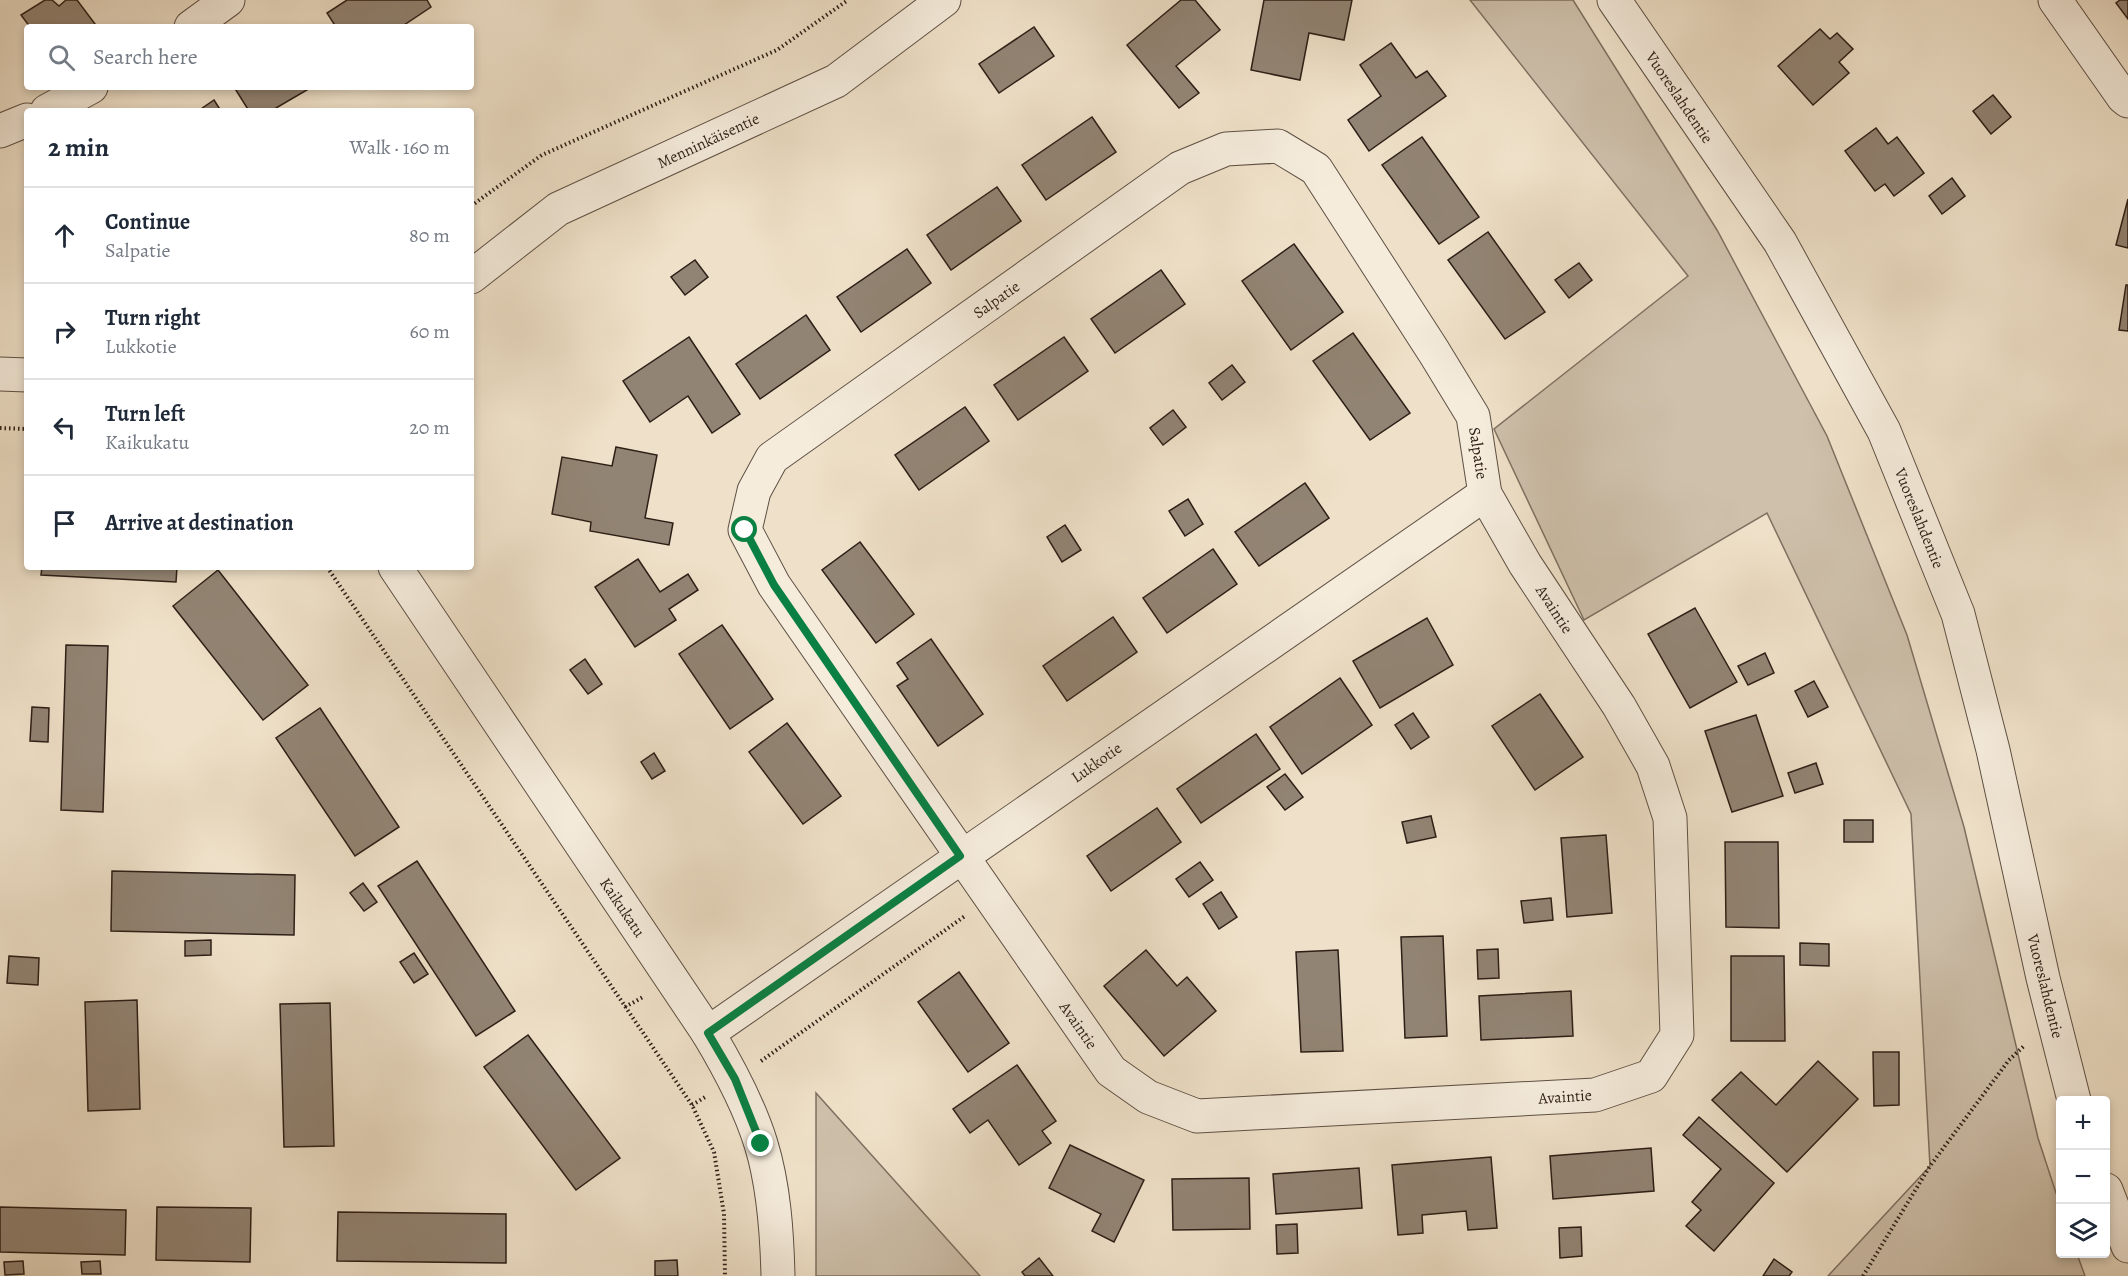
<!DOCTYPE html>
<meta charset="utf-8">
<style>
body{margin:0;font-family:Alegreya,serif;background:#f6f6f7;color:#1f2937}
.controls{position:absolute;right:18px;bottom:18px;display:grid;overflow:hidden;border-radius:6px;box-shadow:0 3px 9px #0003}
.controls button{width:54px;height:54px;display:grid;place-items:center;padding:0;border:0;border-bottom:2px solid #e0e1e3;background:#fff;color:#1f2937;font:30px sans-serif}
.stop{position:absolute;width:18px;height:18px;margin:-14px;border:4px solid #0b8043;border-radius:50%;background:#fff}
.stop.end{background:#0b8043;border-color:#fff;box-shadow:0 2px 6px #0008}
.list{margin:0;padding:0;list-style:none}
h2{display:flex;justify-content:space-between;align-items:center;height:78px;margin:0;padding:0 24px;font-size:26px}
h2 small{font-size:20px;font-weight:400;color:#747a83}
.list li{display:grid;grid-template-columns:39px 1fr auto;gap:18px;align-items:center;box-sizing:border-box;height:96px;padding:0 24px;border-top:2px solid #e0e1e3}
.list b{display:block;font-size:22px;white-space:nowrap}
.list p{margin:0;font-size:20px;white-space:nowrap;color:#747a83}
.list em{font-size:20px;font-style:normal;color:#747a83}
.icon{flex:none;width:33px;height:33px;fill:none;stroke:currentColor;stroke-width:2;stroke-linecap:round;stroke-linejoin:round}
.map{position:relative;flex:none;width:2128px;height:1276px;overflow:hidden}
.search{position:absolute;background:#fff;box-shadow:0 3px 9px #0003;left:24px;top:24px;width:450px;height:66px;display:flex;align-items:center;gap:15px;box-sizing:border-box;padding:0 21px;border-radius:6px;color:#747a83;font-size:22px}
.panel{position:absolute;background:#fff;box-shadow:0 3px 9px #0003;left:24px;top:108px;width:450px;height:462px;border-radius:6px}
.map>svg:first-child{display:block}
.green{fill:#cec0ab;stroke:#7e7061;stroke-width:1.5}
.building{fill:#928474;stroke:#2d1f17;stroke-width:1.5}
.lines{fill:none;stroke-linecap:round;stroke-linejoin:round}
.minor-casing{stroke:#5e5044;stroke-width:35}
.path{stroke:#2d1f17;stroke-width:4;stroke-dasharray:1.5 3;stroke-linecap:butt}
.minor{stroke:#f5ecdc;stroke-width:33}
.route{stroke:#0b8043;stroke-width:8}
.labels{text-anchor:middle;stroke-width:4.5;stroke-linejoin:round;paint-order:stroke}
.street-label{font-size:16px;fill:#2d1f17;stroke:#f5ecdc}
</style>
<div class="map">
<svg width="2128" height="1276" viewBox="0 0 2128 1276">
<rect width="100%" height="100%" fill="#efe1c9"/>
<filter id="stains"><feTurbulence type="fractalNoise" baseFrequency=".00333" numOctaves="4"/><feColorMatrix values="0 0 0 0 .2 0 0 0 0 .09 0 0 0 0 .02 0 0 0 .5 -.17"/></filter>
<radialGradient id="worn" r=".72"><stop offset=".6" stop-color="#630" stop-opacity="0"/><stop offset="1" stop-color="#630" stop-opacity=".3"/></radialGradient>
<g class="green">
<polygon points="1470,0 1573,0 1717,230 1827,436 1907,635 1964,827 2038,1138 2060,1205 2060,1254 2077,1254 2085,1276 1828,1276 1930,1166 1911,814 1767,513 1584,620 1494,429 1688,276"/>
<polygon points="816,1093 980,1276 816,1276"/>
</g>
<g class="building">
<polygon points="45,0 52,0 59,6 66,0 77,0 95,24 92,27 30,27 21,15"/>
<polygon points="347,0 427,0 431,7 401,27 336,27 327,13"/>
<polygon points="1181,0 1195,0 1220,30 1176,66 1199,93 1179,108 1127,45"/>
<polygon points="1264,0 1352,0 1344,40 1309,33 1300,80 1251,70"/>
<polygon points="2120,0 2128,0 2128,19 2116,3"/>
<polygon points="1034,27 1054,56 999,93 979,64"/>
<polygon points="1820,29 1830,39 1837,33 1853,49 1839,62 1849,73 1813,105 1778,66"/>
<polygon points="1391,43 1416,78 1427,71 1446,96 1369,151 1348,120 1381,96 1360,65"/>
<polygon points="234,87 312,87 271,111 249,111"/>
<polygon points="1993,95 2011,117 1991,134 1973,111"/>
<polygon points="214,100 221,111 198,111"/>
<polygon points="1092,117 1116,152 1046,200 1022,165"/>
<polygon points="1876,128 1888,144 1897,137 1924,173 1894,196 1885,184 1875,191 1845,151"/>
<polygon points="1422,137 1479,217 1439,244 1382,165"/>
<polygon points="1952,178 1965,196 1942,214 1929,196"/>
<polygon points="997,187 1021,221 951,270 927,235"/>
<polygon points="2128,199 2128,248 2116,245"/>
<polygon points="1488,232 1545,312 1505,339 1448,260"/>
<polygon points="1294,244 1343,312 1291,350 1242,281"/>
<polygon points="907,249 931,283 861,332 837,297"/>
<polygon points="695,260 708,277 685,295 671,277"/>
<polygon points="1579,263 1592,280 1569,298 1555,280"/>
<polygon points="1161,270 1185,304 1115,353 1091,319"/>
<polygon points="2126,285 2128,285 2128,331 2119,330"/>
<polygon points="806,315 830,350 760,399 736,364"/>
<polygon points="1353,333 1410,413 1370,440 1313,361"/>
<polygon points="689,337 740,414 712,433 688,396 650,422 623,381"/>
<polygon points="1064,337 1088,371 1018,420 994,385"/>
<polygon points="1232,365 1245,382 1222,400 1209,383"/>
<polygon points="965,407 989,441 919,490 895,455"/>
<polygon points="1173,410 1186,427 1163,445 1150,428"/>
<polygon points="616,447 657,455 645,518 673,523 669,545 590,531 591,522 552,514 562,457 612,466"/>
<polygon points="1305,483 1329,518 1259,566 1235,532"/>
<polygon points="1188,499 1203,524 1185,536 1169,511"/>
<polygon points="1065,525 1081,550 1062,562 1047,537"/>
<polygon points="860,542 914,614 876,643 822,570"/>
<polygon points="1213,549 1237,584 1167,633 1143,598"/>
<polygon points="638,559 660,592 688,574 698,590 669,609 676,620 635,647 595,587"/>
<polygon points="42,567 177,567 176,582 41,575"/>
<polygon points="218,570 308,685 263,720 173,606"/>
<polygon points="1695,608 1737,682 1690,708 1648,634"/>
<polygon points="1113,617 1137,652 1067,701 1043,666"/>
<polygon points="1427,618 1453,665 1380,708 1353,661"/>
<polygon points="722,625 773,699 730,729 679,654"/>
<polygon points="931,639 983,714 938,746 897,686 908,679 897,663"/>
<polygon points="66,645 108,646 103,812 61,810"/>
<polygon points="1765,653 1774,673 1748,685 1738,666"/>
<polygon points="585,659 602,684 588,694 570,670"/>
<polygon points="1340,678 1372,725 1302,774 1270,727"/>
<polygon points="1814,681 1828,707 1808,717 1795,691"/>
<polygon points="1540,694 1583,757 1535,790 1492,726"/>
<polygon points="32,707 49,708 48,742 30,741"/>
<polygon points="320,708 399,827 355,856 276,738"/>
<polygon points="1413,713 1429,737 1411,749 1395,725"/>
<polygon points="1756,715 1783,796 1732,812 1705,731"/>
<polygon points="787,723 841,796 803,824 749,752"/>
<polygon points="1256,734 1280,769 1201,823 1177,789"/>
<polygon points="654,753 665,771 652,779 641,762"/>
<polygon points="1816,763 1823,784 1795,793 1788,773"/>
<polygon points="1285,774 1303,797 1285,810 1267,787"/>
<polygon points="1157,808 1181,842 1111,891 1087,856"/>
<polygon points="1431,816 1436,837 1407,843 1402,822"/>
<rect x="1844" y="820" width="29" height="22"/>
<polygon points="1606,835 1612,913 1567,917 1561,838"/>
<polygon points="1725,842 1778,842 1779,928 1726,927"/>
<polygon points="417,861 515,1011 476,1036 378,886"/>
<polygon points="1200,862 1213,880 1189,897 1176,879"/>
<polygon points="112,871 295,875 294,935 111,931"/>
<polygon points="363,883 377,902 364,911 350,893"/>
<polygon points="1221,892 1237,917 1219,929 1203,904"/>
<polygon points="1551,898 1553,920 1524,923 1521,901"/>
<polygon points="1443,936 1447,1036 1405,1038 1401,937"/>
<polygon points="211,940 211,955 185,956 185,941"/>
<polygon points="1800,943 1829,944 1829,966 1800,965"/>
<polygon points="1498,949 1499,978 1478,979 1477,950"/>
<polygon points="1146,950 1177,986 1187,977 1216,1011 1164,1056 1104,986"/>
<polygon points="1338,950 1343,1051 1301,1052 1296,952"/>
<polygon points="414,953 428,974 414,983 400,962"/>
<polygon points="9,956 39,958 38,985 7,983"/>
<polygon points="1731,956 1784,956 1785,1041 1731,1041"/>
<polygon points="959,972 1009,1043 968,1072 918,1002"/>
<polygon points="1571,991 1573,1036 1481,1040 1479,996"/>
<polygon points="137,1000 140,1109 88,1111 85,1002"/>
<polygon points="330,1003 334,1146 284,1147 280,1004"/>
<polygon points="528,1035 620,1158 576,1190 484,1067"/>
<polygon points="1873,1052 1899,1052 1899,1105 1874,1106"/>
<polygon points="1818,1061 1858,1099 1787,1172 1712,1100 1741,1072 1776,1105"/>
<polygon points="1017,1065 1056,1121 1042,1131 1051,1143 1019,1165 988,1120 970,1133 953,1109"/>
<polygon points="1699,1117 1774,1183 1714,1251 1686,1226 1701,1210 1692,1202 1721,1169 1683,1135"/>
<polygon points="1070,1145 1144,1180 1114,1242 1092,1231 1101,1214 1049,1188"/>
<polygon points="1651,1148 1654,1191 1553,1199 1550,1156"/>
<polygon points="1491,1157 1497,1228 1468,1230 1466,1211 1422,1215 1423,1233 1398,1235 1392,1165"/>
<polygon points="1359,1168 1362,1208 1276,1214 1273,1174"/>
<polygon points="1249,1178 1250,1229 1173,1230 1172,1179"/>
<polygon points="0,1207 126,1210 125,1255 0,1252"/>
<polygon points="157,1207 251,1208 250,1262 156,1260"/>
<polygon points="338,1212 506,1214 506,1263 337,1261"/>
<polygon points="1297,1224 1298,1253 1277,1254 1276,1225"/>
<polygon points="1581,1227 1582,1256 1560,1258 1559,1228"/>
<polygon points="1039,1258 1053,1276 1025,1276 1022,1272"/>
<polygon points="1774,1259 1792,1272 1789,1276 1763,1276"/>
<polygon points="677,1260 678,1276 655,1276 655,1261"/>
<polygon points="23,1261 24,1274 5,1275 4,1262"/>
<polygon points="100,1261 101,1274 82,1274 81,1262"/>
</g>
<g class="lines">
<defs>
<g id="minor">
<polyline points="1614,0 1780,242 1884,431 1958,614 1993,750 2043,978 2074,1100"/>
<polyline points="2055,0 2123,97 2128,101"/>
<polyline points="191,27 228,0"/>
<polyline points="47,111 91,87"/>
<polyline points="0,131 27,120"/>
<polygon points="1278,146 1316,169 1434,352 1473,416 1485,494 1525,564 1619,706 1653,766 1670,818 1677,1035 1651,1076 1595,1095 1197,1116 1148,1097 1111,1071 774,585 745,530 754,491 772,458 1180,168 1226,149"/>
<polyline points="471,277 558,209 836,81 944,0"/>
<polyline points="0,374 27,375"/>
<path d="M395,567l313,466c21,35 41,72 53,111 13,42 16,89 17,132"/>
<polyline points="708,1033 1485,494"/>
<polyline points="2106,1190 2128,1246"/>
</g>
</defs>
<use href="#minor" class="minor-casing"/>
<g class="path">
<polyline points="471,206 542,155 777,50 848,0"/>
<polyline points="0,428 27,429"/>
<polyline points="327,567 692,1105 714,1152 724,1214 725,1276"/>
<polyline points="625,1007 643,997"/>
<polyline points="761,1061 965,916"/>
<polyline points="692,1105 707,1096"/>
<polyline points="1863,1276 1930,1166 2009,1060 2025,1045"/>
</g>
<use href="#minor" class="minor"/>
</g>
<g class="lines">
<polyline class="route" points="745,530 774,585 960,856 708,1033 735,1079 761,1144"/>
</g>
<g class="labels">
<g class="street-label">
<text transform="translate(1680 97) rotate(56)" y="6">Vuoreslahdentie</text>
<text transform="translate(708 140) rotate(-25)" y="6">Menninkäisentie</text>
<text transform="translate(996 299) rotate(-35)" y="6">Salpatie</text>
<text transform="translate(1479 453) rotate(81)" y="6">Salpatie</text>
<text transform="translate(1920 518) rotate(68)" y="6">Vuoreslahdentie</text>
<text transform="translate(1555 609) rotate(57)" y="6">Avaintie</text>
<text transform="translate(1096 762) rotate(-35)" y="6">Lukkotie</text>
<text transform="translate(623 907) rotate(56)" y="6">Kaikukatu</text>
<text transform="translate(2046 986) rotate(76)" y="6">Vuoreslahdentie</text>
<text transform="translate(1079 1025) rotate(55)" y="6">Avaintie</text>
<text transform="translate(1565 1096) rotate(-4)" y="6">Avaintie</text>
</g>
</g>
<rect width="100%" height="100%" filter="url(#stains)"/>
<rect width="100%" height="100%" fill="url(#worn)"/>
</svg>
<div class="controls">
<button>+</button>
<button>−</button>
<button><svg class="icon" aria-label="layers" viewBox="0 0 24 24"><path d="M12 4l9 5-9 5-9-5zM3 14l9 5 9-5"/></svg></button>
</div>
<div class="stop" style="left:745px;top:530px"></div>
<div class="stop end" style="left:761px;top:1144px"></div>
<div class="search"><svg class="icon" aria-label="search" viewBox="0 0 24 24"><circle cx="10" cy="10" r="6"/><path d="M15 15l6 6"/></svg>Search here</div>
<section class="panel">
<h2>2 min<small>Walk · 160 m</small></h2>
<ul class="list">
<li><svg class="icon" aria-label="ahead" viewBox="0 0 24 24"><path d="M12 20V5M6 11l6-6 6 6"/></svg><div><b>Continue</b><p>Salpatie</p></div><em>80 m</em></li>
<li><svg class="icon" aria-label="right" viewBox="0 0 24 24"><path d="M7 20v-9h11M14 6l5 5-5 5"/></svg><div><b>Turn right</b><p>Lukkotie</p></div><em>60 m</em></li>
<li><svg class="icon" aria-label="left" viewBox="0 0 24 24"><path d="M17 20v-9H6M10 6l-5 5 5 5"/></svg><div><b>Turn left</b><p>Kaikukatu</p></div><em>20 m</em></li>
<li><svg class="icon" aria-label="arrive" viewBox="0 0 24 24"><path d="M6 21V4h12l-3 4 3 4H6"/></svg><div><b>Arrive at destination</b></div></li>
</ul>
</section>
</div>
